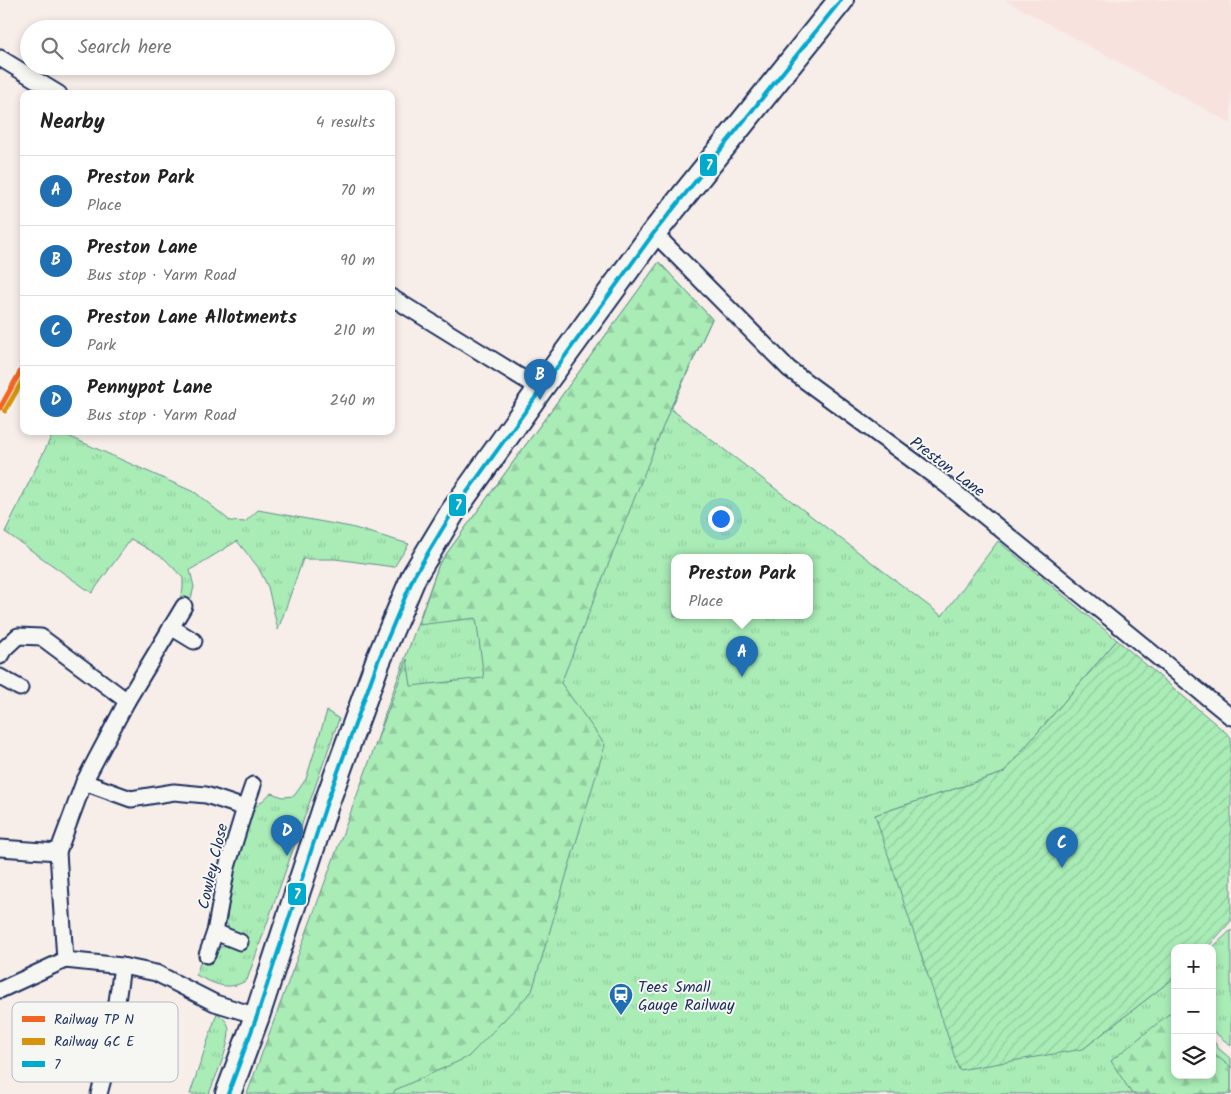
<!DOCTYPE html>
<meta charset="utf-8">
<style>
body{margin:0;font-family:Kalam,sans-serif;background:#f6f6f6;color:#222}
.controls{position:absolute;right:15px;bottom:15px;display:grid;overflow:hidden;border-radius:10px;box-shadow:0 2px 8px #0003}
.controls button{width:45px;height:45px;display:grid;place-items:center;padding:0;border:0;border-bottom:1px solid #e0e0e0;background:#fff;color:#222;font:25px sans-serif}
.you{position:absolute;left:720px;top:518px;width:18px;height:18px;margin:-12px;border:4px solid #fff;border-radius:50%;background:#1a73e8;box-shadow:0 0 0 8px #1a73e833}
.badge{display:grid;place-items:center;width:32px;height:32px;border-radius:50%;background:#1f6fb2;color:#fff;font-size:16px;font-weight:700}
.pin{position:absolute;translate:-50% -41px;filter:drop-shadow(0 1px 2px #0008)}
.pin::after{content:'';position:absolute;top:26px;width:18px;height:15px;background:inherit;clip-path:polygon(0 0,100% 0,50% 100%)}
.popup{position:absolute;left:671px;top:554px;width:142px;height:65px;box-sizing:border-box;display:grid;place-content:center;border-radius:10px;background:#fff;filter:drop-shadow(0 1px 4px #0005);font-size:16px;white-space:nowrap;color:#767676}
.popup b{font-size:19px;color:#222}
.popup::after{content:'';position:absolute;left:50%;top:100%;margin-left:-10px;border:10px solid transparent;border-top-color:#fff}
.list{margin:0;padding:0;list-style:none}
h2{display:flex;justify-content:space-between;align-items:center;height:65px;margin:0;padding:0 20px;font-size:21px}
h2 small{font-size:16px;font-weight:400;color:#767676}
.list li{display:grid;grid-template-columns:32px 1fr auto;gap:15px;align-items:center;box-sizing:border-box;height:70px;padding:0 20px;border-top:1px solid #e0e0e0}
.list b{display:block;font-size:19px;white-space:nowrap}
.list p{margin:0;font-size:16px;white-space:nowrap;color:#767676}
.list em{font-size:16px;font-style:normal;color:#767676}
.icon{flex:none;width:28px;height:28px;fill:none;stroke:currentColor;stroke-width:2;stroke-linecap:round;stroke-linejoin:round}
.map{position:relative;flex:none;width:1231px;height:1094px;overflow:hidden}
.search{position:absolute;background:#fff;box-shadow:0 2px 8px #0003;left:20px;top:20px;width:375px;height:55px;display:flex;align-items:center;gap:12px;box-sizing:border-box;padding:0 18px;border-radius:28px;color:#767676;font-size:19px}
.panel{position:absolute;background:#fff;box-shadow:0 2px 8px #0003;left:20px;top:90px;width:375px;height:345px;border-radius:10px}
.map>svg:first-child{display:block}
.built{fill:#f8e2de}
.grass{fill:url(#grass-tufts);stroke:#628e8a;fill-rule:evenodd}
.forest{fill:url(#forest-firs);stroke:#628e8a}
.garden{fill:url(#garden-furrows);stroke:#628e8a}
.lines{fill:none;stroke-linecap:round;stroke-linejoin:round}
.street-casing{stroke:#1b2f5e;stroke-width:19}
.primary-casing{stroke:#1b2f5e;stroke-width:28}
.street{stroke:#f6f6f2;stroke-width:15}
.primary{stroke:#f6f6f2;stroke-width:24}
.bus-1-casing{stroke:#f6f6f2;stroke-width:8}
.bus-1{stroke:#00a9ce;stroke-width:4}
.rail-1-casing{stroke:#f6f6f2;stroke-width:9}
.rail-2-casing{stroke:#f6f6f2;stroke-width:9}
.rail-1{stroke:#f26522;stroke-width:5}
.rail-2{stroke:#d6940e;stroke-width:5}
.labels{text-anchor:middle;stroke-width:4;stroke-linejoin:round;paint-order:stroke}
.street-label{font-size:16px;fill:#1b2f5e;stroke:#f6f6f2}
.poi-label{font-size:16px;fill:#1b2f5e;stroke:#f6f6f2;text-anchor:start}
.key{fill:#f6f6f2;stroke:#b4bac6;stroke-width:1}
.key-label{font-size:14px;fill:#1b2f5e}
.line-badge{stroke:#f6f6f2;stroke-width:2}
.badge-label{font-size:14px;text-anchor:middle;font-weight:bold;fill:#fff}
</style>
<div class="map">
<svg width="1231" height="1094" viewBox="0 0 1231 1094">
<defs>
<pattern id="grass-tufts" width="24" height="20" patternUnits="userSpaceOnUse" patternTransform="scale(1.25)"><rect width="24" height="20" fill="#a9ecb6"/><path d="M3 7l-1-3M5 7V3M7 7l1-3M15 17l-1-3M17 17v-4M19 17l1-3" fill="none" stroke="#91cb9f"/></pattern>
<pattern id="forest-firs" width="22" height="20" patternUnits="userSpaceOnUse" patternTransform="scale(1.25)"><rect width="22" height="20" fill="#a9ecb6"/><path d="M5 1l3.5 6h-7zM16 11l3.5 6h-7z" fill="#91cb9f"/></pattern>
<pattern id="garden-furrows" width="10" height="10" patternUnits="userSpaceOnUse" patternTransform="scale(1.25)"><rect width="10" height="10" fill="#a9ecb6"/><path d="M-1 1l2-2M0 10L10 0M9 11l2-2" fill="none" stroke="#91cb9f"/></pattern>
</defs>
<rect width="100%" height="100%" fill="#f7ede9"/>
<filter id="ink" filterUnits="userSpaceOnUse"><feTurbulence type="fractalNoise" baseFrequency=".02" numOctaves="2"/><feDisplacementMap in="SourceGraphic" scale="10" xChannelSelector="R" yChannelSelector="G"/><feConvolveMatrix kernelMatrix="1 2 1 2 8 2 1 2 1" color-interpolation-filters="sRGB"/></filter>
<g filter="url(#ink)">
<polygon class="built" points="1005,0 1231,0 1231,124 1225,120"/>
<g class="grass">
<path d="M659,262l53,57 -41,90 271,207 56,-75 119,99 -114,133 -128,42 208,234 92,-72v98h37v-37l6,10 13,11v35h-974l90,-254 38,-126 54,-150zM674,558h136v58h-136z"/>
<polygon points="54,431 57,431 196,493 230,521 245,522 258,510 351,527 409,544 394,567 335,559 303,559 278,630 268,587 258,567 237,541 190,570 194,587 188,609 179,602 183,589 183,578 165,559 131,539 92,593 5,532"/>
<path d="M327,711l12,8 -92,261c-19,12 -32,4 -51,-5l6,-18 11,4 5,-13 9,-3 16,4 4,-10 -15,-6 -6,-10 10,-69 15,-43 20,-18 12,4 11,-1 12,-17z"/>
<polygon points="1231,930 1231,1046 1212,1030 1212,948"/>
<path d="M217,1013c4,3 9,7 11,12 5,16 -13,52 -19,69h-19z"/>
</g>
<g class="forest">
<polygon points="659,262 712,319 670,409 561,683 605,745 532,991 468,1057 395,1090 393,1094 247,1094 407,659 411,686 484,678 476,618 418,625 439,564"/>
<polygon points="1175,1009 1175,1075 1212,1075 1212,1053 1231,1067 1231,1094 1132,1094 1111,1061"/>
</g>
<polygon class="garden" points="1117,640 1231,737 1231,921 1207,948 1175,948 1175,977 1083,1049 959,1070 875,815 1003,773"/>
<g class="lines">
<defs>
<g id="street">
<polyline points="0,58 59,94"/>
<polyline points="653,234 664,243 789,369 945,484 1231,717"/>
<polyline points="391,297 540,389"/>
<polyline points="184,606 127,701 84,782 58,852 65,960 122,966 156,973 215,1003 257,1016"/>
<polyline points="171,627 194,641"/>
<polyline points="0,656 4,649 18,636 41,637 127,701"/>
<polyline points="0,677 20,688"/>
<polyline points="84,782 131,799 174,792 206,795 245,808 227,867 215,932 207,955"/>
<polyline points="245,808 253,785"/>
<polyline points="0,848 58,852"/>
<polyline points="215,932 240,942"/>
<polyline points="0,990 65,960"/>
<polyline points="99,1094 110,1052 122,966"/>
</g>
<polyline id="primary" points="228,1094 257,1016 327,802 378,661 414,576 452,513 540,389 653,234 841,0"/>
</defs>
<use href="#street" class="street-casing"/>
<use href="#primary" class="primary-casing"/>
<use href="#street" class="street"/>
<use href="#primary" class="primary"/>
<defs>
<polyline id="bus-1" points="228,1094 257,1016 327,802 378,661 414,576 452,513 653,234 841,0"/>
</defs>
<use href="#bus-1" class="bus-1-casing"/>
<use href="#bus-1" class="bus-1"/>
<defs>
<polyline id="rail-1" points="0,408 24,365"/>
<polyline id="rail-2" points="5,411 24,378"/>
</defs>
<use href="#rail-1" class="rail-1-casing"/>
<use href="#rail-2" class="rail-2-casing"/>
<use href="#rail-1" class="rail-1"/>
<use href="#rail-2" class="rail-2"/>
</g>
</g>
<defs>
<symbol id="station-pin" viewBox="-11 -11 22 30"><path d="M0 17L-7.5 6A9.5 9.5 0 1 1 7.5 6Z" fill="#1f6fb2" stroke="#f6f6f2"/><path d="M-3-6H3Q5-6 5-4V2Q5 4 3 4L4.5 6H3L1.5 4h-3L-3 6H-4.5L-3 4Q-5 4-5 2V-4Q-5-6-3-6ZM-3.5-4v3h7v-3ZM-3.5 1v1.5H-2V1ZM2 1v1.5H3.5V1Z" fill="#fff"/></symbol>
</defs>
<g fill-rule="evenodd">
<use href="#station-pin" x="607" y="981" width="28" height="38"/>
</g>
<g class="labels">
<g class="street-label">
<text transform="translate(948 466) rotate(37)" y="6">Preston Lane</text>
<text transform="translate(212 866) rotate(-77)" y="6">Cowley Close</text>
</g>
<g class="poi-label">
<text x="638" y="992">Tees Small<tspan x="638" dy="18">Gauge Railway</tspan></text>
</g>
</g>
<rect x="12" y="1002" width="166" height="80" rx="8" class="key"/>
<rect x="22" y="1016" width="23" height="6" fill="#f26522"/>
<rect x="22" y="1038" width="23" height="7" fill="#d6940e"/>
<rect x="22" y="1061" width="23" height="6" fill="#00a9ce"/>
<g class="key-label">
<text x="54" y="1024">Railway TP N</text>
<text x="54" y="1046">Railway GC E</text>
<text x="54" y="1069">7</text>
</g>
<g class="line-badge">
<rect x="699" y="153" width="19" height="24" rx="5" fill="#00a9ce"/>
<rect x="448" y="493" width="19" height="24" rx="5" fill="#00a9ce"/>
<rect x="287" y="882" width="20" height="24" rx="5" fill="#00a9ce"/>
</g>
<g class="badge-label">
<text x="709" y="170">7</text>
<text x="458" y="510">7</text>
<text x="297" y="899">7</text>
</g>
</svg>
<div class="controls">
<button>+</button>
<button>−</button>
<button><svg class="icon" aria-label="layers" viewBox="0 0 24 24"><path d="M12 4l9 5-9 5-9-5zM3 14l9 5 9-5"/></svg></button>
</div>
<div class="you"></div>
<div class="pin badge" style="left:742px;top:677px">A</div>
<div class="popup"><b>Preston Park</b>Place</div>
<div class="pin badge" style="left:540px;top:400px">B</div>
<div class="pin badge" style="left:1062px;top:868px">C</div>
<div class="pin badge" style="left:287px;top:856px">D</div>
<div class="search"><svg class="icon" aria-label="search" viewBox="0 0 24 24"><circle cx="10" cy="10" r="6"/><path d="M15 15l6 6"/></svg>Search here</div>
<section class="panel">
<h2>Nearby<small>4 results</small></h2>
<ul class="list">
<li><span class="badge">A</span><div><b>Preston Park</b><p>Place</p></div><em>70 m</em></li>
<li><span class="badge">B</span><div><b>Preston Lane</b><p>Bus stop · Yarm Road</p></div><em>90 m</em></li>
<li><span class="badge">C</span><div><b>Preston Lane Allotments</b><p>Park</p></div><em>210 m</em></li>
<li><span class="badge">D</span><div><b>Pennypot Lane</b><p>Bus stop · Yarm Road</p></div><em>240 m</em></li>
</ul>
</section>
</div>
